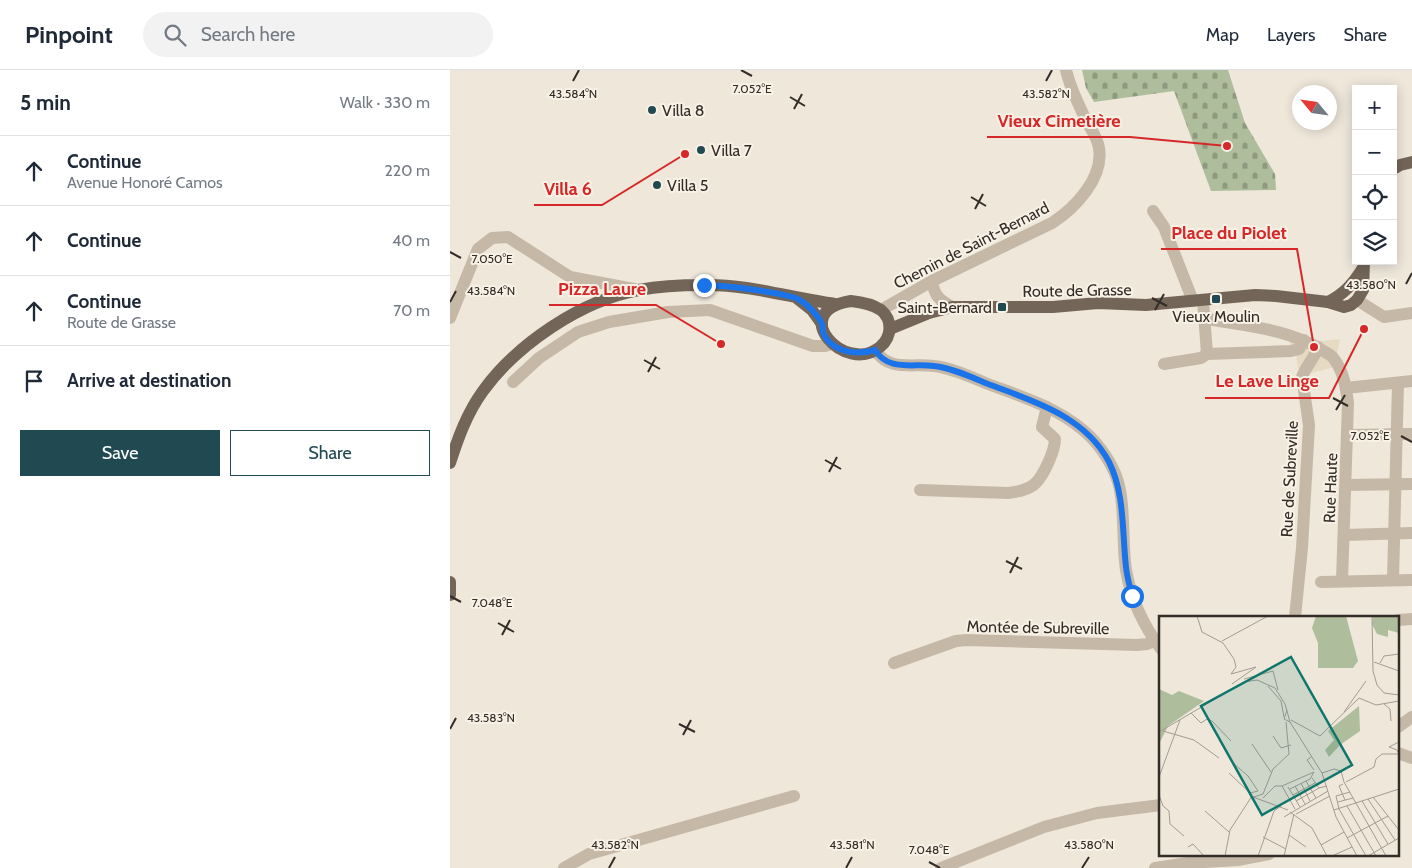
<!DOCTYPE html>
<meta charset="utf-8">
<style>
body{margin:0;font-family:Cabin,sans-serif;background:#f2f2f3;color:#1f2937}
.controls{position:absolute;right:15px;top:15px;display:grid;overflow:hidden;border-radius:0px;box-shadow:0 2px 12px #0003}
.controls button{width:45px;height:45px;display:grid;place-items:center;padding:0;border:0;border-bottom:1px solid #e0e1e3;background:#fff;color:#1f2937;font:25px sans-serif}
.compass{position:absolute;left:842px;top:15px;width:45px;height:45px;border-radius:50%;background:#fff;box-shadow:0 2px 12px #0003;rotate:299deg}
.stop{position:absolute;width:15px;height:15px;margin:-11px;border:4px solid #1a73e8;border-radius:50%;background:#fff}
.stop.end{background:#1a73e8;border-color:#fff;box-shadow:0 1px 5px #0008}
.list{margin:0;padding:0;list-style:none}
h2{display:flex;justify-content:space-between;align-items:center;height:65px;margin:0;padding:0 20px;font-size:21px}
h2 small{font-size:16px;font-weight:400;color:#747a83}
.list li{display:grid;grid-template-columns:32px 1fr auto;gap:15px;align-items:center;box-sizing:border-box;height:70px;padding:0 20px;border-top:1px solid #e0e1e3}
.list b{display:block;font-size:19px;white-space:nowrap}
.list p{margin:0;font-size:16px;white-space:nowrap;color:#747a83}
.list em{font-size:16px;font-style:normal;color:#747a83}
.actions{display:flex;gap:10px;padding:15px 20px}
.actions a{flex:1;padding:11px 0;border:1px solid #204951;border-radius:0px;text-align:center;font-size:18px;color:#204951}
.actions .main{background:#204951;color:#fff}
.icon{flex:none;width:28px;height:28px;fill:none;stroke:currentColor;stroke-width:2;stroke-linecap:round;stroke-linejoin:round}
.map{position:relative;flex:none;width:962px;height:798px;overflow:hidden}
header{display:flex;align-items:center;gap:30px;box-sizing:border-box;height:70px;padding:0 25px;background:#fff;border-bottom:1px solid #e0e1e3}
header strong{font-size:24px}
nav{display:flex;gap:28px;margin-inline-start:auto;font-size:18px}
.search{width:350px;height:45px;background:#f2f2f3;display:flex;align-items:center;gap:12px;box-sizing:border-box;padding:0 18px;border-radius:28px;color:#747a83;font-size:19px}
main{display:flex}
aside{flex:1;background:#fff}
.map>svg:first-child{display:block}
.cemetery{fill:url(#cemetery-stones)}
.plaza{fill:#e6dac2}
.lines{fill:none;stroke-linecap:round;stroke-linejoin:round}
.minor{stroke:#c6b8a7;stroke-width:12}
.major{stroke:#746559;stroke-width:12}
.route{stroke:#1a73e8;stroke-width:6}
.ticks{fill:none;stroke:#332c27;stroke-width:2}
.poi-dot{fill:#204951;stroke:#f7f1e6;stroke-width:2}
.labels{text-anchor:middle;stroke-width:4;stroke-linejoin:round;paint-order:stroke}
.poi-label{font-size:16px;fill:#332c27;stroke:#f7f1e6;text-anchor:start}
.street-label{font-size:16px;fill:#332c27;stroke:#f7f1e6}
.inset-road{fill:none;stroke:#a49c92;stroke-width:1}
.view{fill:#0f766e;fill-opacity:0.15;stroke:#0f766e;stroke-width:2.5}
.inset-edge{fill:none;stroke:#332c27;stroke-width:2.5}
.ticks-label{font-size:12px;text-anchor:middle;fill:#332c27;stroke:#f7f1e6;stroke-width:4;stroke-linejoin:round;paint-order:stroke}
.leader{fill:none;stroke:#d62828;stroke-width:2}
.callout-dot{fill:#d62828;stroke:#f7f1e6;stroke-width:2}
.callout-label{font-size:18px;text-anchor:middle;font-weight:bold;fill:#d62828;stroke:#f7f1e6;stroke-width:4;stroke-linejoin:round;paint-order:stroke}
</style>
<header>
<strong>Pinpoint</strong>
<div class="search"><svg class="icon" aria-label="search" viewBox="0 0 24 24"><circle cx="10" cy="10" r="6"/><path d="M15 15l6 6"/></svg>Search here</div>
<nav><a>Map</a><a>Layers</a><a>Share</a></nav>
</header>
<main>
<aside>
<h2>5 min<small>Walk · 330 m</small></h2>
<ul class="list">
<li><svg class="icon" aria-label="ahead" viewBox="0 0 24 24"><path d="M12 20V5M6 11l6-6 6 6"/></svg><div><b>Continue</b><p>Avenue Honoré Camos</p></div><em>220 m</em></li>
<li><svg class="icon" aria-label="ahead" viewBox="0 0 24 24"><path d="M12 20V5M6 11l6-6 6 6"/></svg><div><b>Continue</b></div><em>40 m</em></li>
<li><svg class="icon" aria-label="ahead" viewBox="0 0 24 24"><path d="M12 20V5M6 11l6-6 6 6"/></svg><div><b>Continue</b><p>Route de Grasse</p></div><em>70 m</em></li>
<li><svg class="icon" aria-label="arrive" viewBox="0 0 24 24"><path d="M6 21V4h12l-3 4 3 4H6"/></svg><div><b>Arrive at destination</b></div></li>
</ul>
<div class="actions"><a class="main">Save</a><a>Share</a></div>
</aside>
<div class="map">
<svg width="962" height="798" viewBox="0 0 962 798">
<defs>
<pattern id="cemetery-stones" width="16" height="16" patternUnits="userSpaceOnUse" patternTransform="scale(1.25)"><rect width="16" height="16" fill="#aebd9b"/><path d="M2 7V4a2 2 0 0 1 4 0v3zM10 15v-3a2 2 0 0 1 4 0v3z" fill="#8e9a7e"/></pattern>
</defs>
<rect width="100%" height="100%" fill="#efe7da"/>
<polygon class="cemetery" points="632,0 778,0 795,53 825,104 826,120 761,121 724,21 644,32 636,18"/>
<polygon class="plaza" points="841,261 871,271 890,269 887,284 892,295 858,304 848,299 846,283 839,283"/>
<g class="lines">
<g class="minor">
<polyline points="703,141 714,157 743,231"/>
<path d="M482,211c2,14 7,19 20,26"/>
<polyline points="753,230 757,284 841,281 849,279 854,270"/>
<polyline points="907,230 934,247 962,243"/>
<path d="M431,240l51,-29 120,-58c23,-15 52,-45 47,-75 -1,-10 -9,-20 -13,-28 -8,-17 -16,-32 -20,-50"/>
<polyline points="0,248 28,179 42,168 58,167 120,207 189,220"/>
<path d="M753,248c41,8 83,10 119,32 4,3 10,5 12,9 10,13 12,29 14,44l-6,178"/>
<path d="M425,280c14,22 37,13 59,16 18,2 37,11 54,18 32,12 68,23 95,46 17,14 33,38 37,60 5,26 2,54 6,80 5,29 17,55 35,79"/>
<polyline points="714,294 751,288 757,284"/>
<polyline points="63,312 89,288 128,262 159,252 218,242 260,240 363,276 375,276 382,274"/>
<polyline points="896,318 962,311"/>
<polyline points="898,365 962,364"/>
<polyline points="896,415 962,414"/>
<path d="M470,420l88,3c25,-3 31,-9 41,-32 3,-7 6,-14 6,-22l-13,-12 5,-20"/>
<polyline points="894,465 962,463"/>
<polyline points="943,510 948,313"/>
<polyline points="871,512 962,510"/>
<path d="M845,547l7,-69 7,-123 -7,-48c4,-11 12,-18 16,-30"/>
<polyline points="948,550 962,549"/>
<polyline points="444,593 506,571 517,570 687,575 697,574 705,571"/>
<polyline points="948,657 962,647"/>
<polyline points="948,683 962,688"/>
<polyline points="772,784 772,791 788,790 819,784"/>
<polyline points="114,798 139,784 344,726"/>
<polyline points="491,798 594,757 647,743 711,735"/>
<polyline points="705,798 738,793 772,791"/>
</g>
<g class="major">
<polyline points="943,99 950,95 962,92"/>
<polyline points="348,229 362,240 372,254"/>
<path d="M401,231c10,1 21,3 30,9 12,10 11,27 -1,37 -35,29 -94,-36 -29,-46z"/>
<path d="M878,232c16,-8 25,-18 35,-34"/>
<polyline points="440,259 479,243 502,237 603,237 648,233 696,235 805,225 826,226 878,232 894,237 901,235 907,230 913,220 914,191"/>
<path d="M0,393c8,-25 17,-50 33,-72 34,-47 99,-91 156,-101 21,-4 44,-5 65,-5 44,-1 87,13 131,19"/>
<polyline points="0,512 0,525"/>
</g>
</g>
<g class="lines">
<path class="route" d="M254,215c27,1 49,4 76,9 5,2 13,2 18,5 8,4 20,16 24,25 1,3 0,7 2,11 10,18 33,20 51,15 14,22 37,13 59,16 18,2 37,11 54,18 45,17 97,32 121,78 16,32 13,70 17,105 1,10 4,20 6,29"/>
</g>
<path class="ticks" d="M291,0l11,6M123,11l6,-11M596,11l6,-11M340,27l15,9M344,39l8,-15M521,127l15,9M525,139l8,-15M0,182l11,6M956,214l6,-11M702,228l15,8M0,232l6,-11M705,240l9,-16M194,290l16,9M198,302l8,-15M883,328l15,8M886,340l9,-15M951,366l11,6M375,390l16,9M379,402l8,-15M556,491l16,8M560,503l8,-16M0,526l11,6M48,553l16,9M52,565l8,-15M229,654l16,8M0,659l6,-11M233,665l8,-15M479,792l11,6M159,798l6,-11M396,798l6,-11M632,798l7,-11"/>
<g class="poi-dot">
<circle cx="202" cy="40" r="5"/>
<circle cx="251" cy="80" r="5"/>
<circle cx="207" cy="115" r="5"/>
<rect x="761" y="224" width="10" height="10" rx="2.5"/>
<rect x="547" y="232" width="10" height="10" rx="2.5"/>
</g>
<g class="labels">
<g class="poi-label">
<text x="212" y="46">Villa 8</text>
<text x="261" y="86">Villa 7</text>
<text x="217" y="121">Villa 5</text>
<text x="542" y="243" text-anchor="end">Saint-Bernard</text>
<text x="766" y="252" text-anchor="middle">Vieux Moulin</text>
</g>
<g class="street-label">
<text transform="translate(521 175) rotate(-27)" y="6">Chemin de Saint-Bernard</text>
<text transform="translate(627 220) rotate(-1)" y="6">Route de Grasse</text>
<text transform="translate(839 409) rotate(-87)" y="6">Rue de Subreville</text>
<text transform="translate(880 418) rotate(-88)" y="6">Rue Haute</text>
<text transform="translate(588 557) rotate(1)" y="6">Montée de Subreville</text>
</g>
</g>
<g transform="translate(709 546)">
<rect width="240" height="240" fill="#efe7da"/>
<path d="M157,0h30l12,45 -5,7h-35v-25l-6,-15zM0,73l13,6 7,-4 25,10 -36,25 -9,18z" fill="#aebd9b"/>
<path d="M214,0h26v17l-11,-3v7l-11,-3 -5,-10zM200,90l1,25 -20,14 -11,12 -4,-7 9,-10 -6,-9z" fill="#aebd9b"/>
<path class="inset-road" d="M38,0l5,16 21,11 11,16 2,8 -5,7 25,-7 -24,17M213,0l1,55 4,14 7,8 15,2M63,25l46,-25M215,46l25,9M221,47l4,-7 15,-2M85,63l29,-8 5,19M85,66l13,-2 18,8 10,16 5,18M109,70l13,15 3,16M225,88l6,5 1,12M128,94l-3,9 6,3M185,96l22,-31M32,97l10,10 6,-4 5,2 19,20M132,104l29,16 39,-38 17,7 23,-4M131,106l30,48M4,115l31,9 25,18M0,116l85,-50M114,120l8,12 10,-3M93,128l19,28M240,138l-2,-4 -8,-3 10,-5M152,141l-4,3 7,10M161,154l2,3 12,-4 7,2 3,11 42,74M70,157l21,20M163,157l14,44 21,39M0,161l21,-57M153,162l7,10 8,-2M147,165l10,17M187,166l28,-15 2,-8 6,-5h17M142,167l9,18M184,168l-4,2 6,14M123,170l13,23M136,170l10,18M129,171l12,20M131,173l20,-10 4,-7M191,176l-14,4 3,13 27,47M0,179l4,11 6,5 1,13 14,12M134,179l22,-12M94,181l35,13M214,181l26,33M92,182l12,-4 10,-25 16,-15 -3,-32M104,182l12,-12h7l32,-14M209,183l27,41M137,185l23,-13M203,185l26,43M179,186l15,-4M188,190l29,50M175,194l65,-21M46,195l24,21M131,196l22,16 15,28M137,198l34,-18M125,201l44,-26M130,219l17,12M104,221l23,12M188,222l41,-22M162,229l23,-13M29,231l5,-3 11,12M66,240l5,-26 22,-34 -2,-3 8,-2 -10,-15 -16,-14M99,240l16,-45 7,-5M125,240l10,-42M173,240l20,-9M209,240l31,-18"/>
<path class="view" d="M132,41l61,108 -90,50 -61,-109z"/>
<rect width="240" height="240" class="inset-edge"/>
</g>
<g class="ticks-label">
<text x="302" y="23">7.052°E</text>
<text x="123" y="28">43.584°N</text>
<text x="596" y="28">43.582°N</text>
<text x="42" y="193">7.050°E</text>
<text x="921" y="219">43.580°N</text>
<text x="41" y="225">43.584°N</text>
<text x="920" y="370">7.052°E</text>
<text x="42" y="537">7.048°E</text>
<text x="41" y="652">43.583°N</text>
<text x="165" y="779">43.582°N</text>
<text x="402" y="779">43.581°N</text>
<text x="639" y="779">43.580°N</text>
<text x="479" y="784">7.048°E</text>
</g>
<path class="leader" d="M777 76L680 67H537M235 84L152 135H84M864 277L847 179H711M271 274L206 235H99M914 259L879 328H755"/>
<g class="callout-dot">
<circle cx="777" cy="76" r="5"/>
<circle cx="235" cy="84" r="5"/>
<circle cx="864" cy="277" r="5"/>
<circle cx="271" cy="274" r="5"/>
<circle cx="914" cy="259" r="5"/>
</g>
<g class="callout-label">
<text x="609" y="57">Vieux Cimetière</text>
<text x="118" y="125">Villa 6</text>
<text x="779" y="169">Place du Piolet</text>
<text x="152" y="225">Pizza Laure</text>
<text x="817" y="317">Le Lave Linge</text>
</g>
</svg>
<div class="controls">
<button>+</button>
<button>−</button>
<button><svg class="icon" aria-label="locate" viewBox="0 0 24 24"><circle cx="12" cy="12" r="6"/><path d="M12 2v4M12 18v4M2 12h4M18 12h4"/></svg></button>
<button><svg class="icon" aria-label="layers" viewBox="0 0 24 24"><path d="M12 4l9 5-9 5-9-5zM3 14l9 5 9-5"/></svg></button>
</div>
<svg class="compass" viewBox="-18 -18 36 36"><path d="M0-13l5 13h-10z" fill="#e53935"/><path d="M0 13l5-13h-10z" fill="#747a83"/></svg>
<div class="stop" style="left:682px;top:526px"></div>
<div class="stop end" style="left:254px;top:215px"></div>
</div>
</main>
